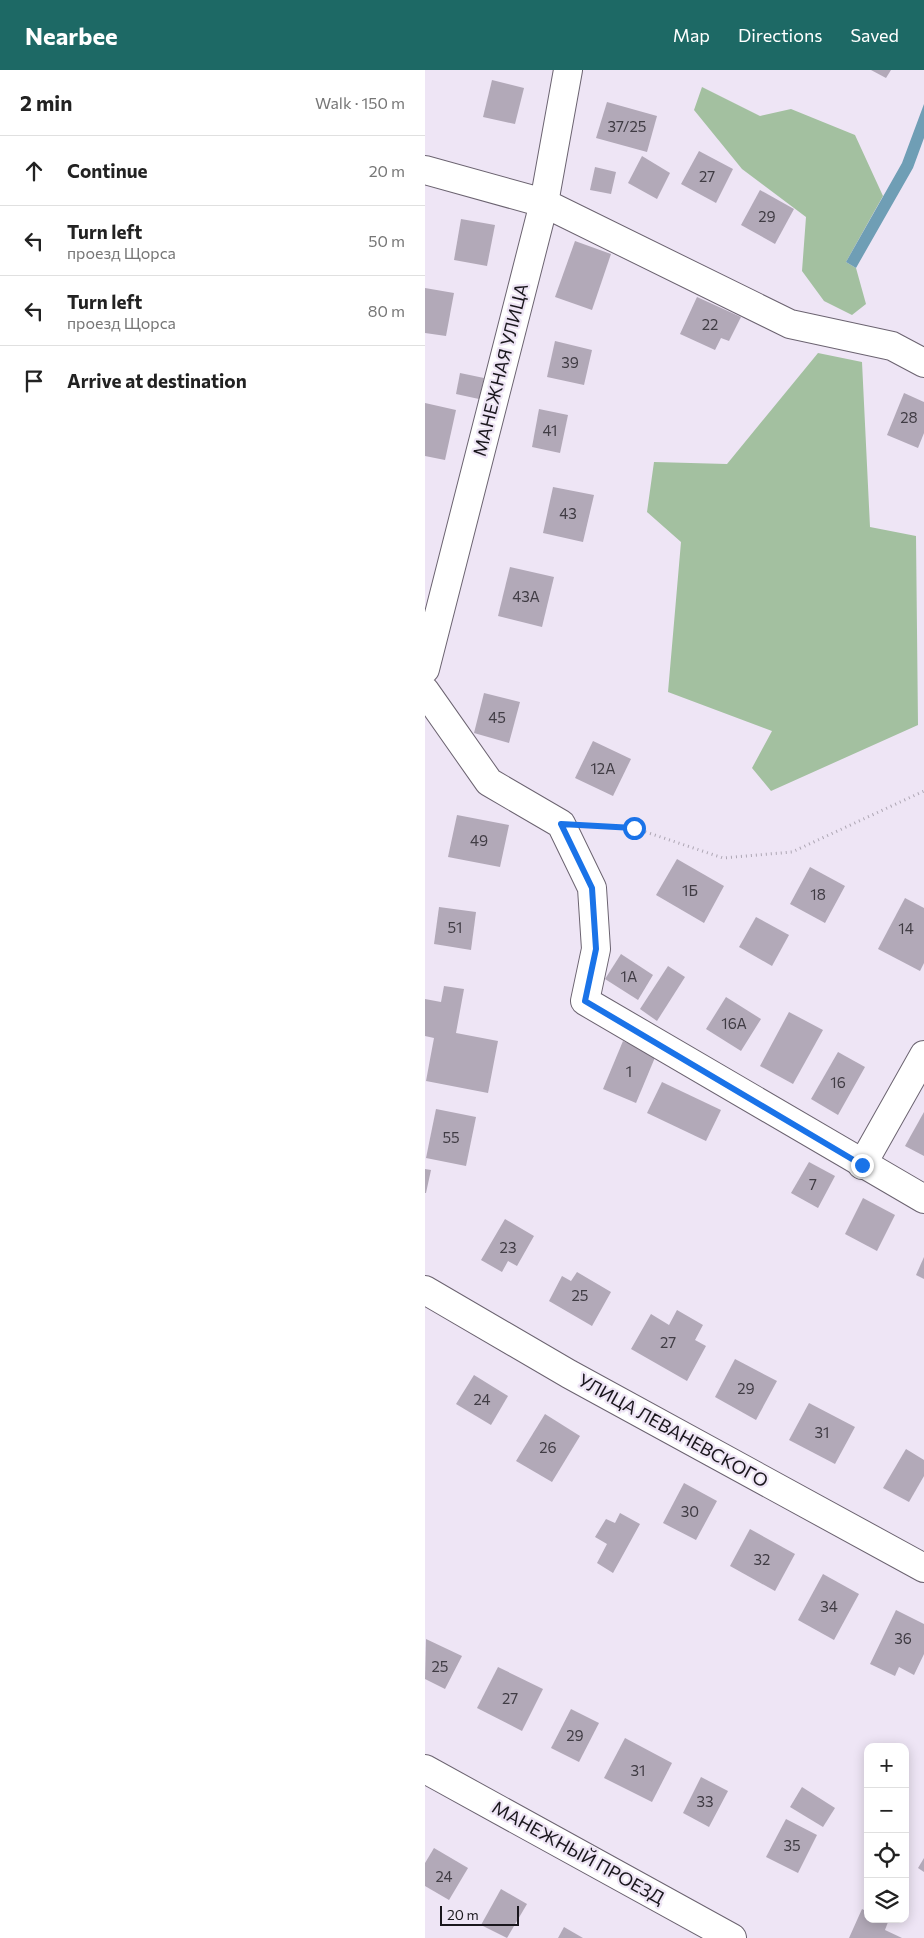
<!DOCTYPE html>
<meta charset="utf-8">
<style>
body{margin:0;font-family:Commissioner,sans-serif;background:#f6f6f6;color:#222}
.controls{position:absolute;right:15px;bottom:15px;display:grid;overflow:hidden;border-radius:10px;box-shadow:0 2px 12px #0003}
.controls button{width:45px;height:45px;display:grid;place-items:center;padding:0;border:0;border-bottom:1px solid #e0e0e0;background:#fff;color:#222;font:25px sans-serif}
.scale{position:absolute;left:15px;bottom:12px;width:79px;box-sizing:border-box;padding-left:5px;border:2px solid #1a171d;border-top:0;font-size:14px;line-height:18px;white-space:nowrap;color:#1a171d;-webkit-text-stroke:4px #eee5f5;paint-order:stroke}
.stop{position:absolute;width:15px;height:15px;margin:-11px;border:4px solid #1a73e8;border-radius:50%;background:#fff}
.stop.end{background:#1a73e8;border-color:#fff;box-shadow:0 1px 5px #0008}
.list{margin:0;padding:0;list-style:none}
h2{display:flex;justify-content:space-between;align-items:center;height:65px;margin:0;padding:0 20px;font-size:21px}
h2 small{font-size:16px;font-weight:400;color:#767676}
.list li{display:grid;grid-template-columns:32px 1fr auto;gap:15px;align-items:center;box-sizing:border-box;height:70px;padding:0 20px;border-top:1px solid #e0e0e0}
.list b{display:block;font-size:19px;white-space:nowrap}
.list p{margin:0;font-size:16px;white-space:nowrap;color:#767676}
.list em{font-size:16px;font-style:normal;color:#767676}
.icon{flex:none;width:28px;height:28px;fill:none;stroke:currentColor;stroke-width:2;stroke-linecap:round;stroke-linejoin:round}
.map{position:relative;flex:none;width:499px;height:1868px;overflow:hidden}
header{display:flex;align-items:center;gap:30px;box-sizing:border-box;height:70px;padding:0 25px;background:#1d6965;color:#fff}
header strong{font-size:24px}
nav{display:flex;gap:28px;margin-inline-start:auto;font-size:18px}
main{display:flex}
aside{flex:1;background:#fff}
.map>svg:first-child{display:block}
.green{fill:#a3c0a0}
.water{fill:#6f9eb5}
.building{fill:#b2a9b8}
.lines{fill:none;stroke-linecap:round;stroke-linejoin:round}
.minor-casing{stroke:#6b6370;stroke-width:30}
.path{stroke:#ada6b3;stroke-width:3;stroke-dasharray:1 4;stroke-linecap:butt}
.minor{stroke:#fff;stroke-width:28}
.route{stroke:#1a73e8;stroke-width:6}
.labels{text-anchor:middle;stroke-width:4.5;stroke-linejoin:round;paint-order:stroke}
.number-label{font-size:15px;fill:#403c44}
.street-label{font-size:18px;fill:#1a171d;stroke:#eee5f5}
</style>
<header>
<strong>Nearbee</strong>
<nav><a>Map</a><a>Directions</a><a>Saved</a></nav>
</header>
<main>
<aside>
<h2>2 min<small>Walk · 150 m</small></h2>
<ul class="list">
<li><svg class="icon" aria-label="ahead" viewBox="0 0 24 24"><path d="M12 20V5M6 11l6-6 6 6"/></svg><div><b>Continue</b></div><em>20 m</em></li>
<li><svg class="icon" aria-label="left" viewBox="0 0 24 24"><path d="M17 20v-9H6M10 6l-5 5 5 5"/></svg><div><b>Turn left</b><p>проезд Щорса</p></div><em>50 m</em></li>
<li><svg class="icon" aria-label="left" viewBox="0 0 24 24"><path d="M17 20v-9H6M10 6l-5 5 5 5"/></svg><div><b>Turn left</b><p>проезд Щорса</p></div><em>80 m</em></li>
<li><svg class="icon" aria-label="arrive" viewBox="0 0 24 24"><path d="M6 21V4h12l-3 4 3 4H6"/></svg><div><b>Arrive at destination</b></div></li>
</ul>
</aside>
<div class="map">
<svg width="499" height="1868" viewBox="0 0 499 1868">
<rect width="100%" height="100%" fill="#eee5f5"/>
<g class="green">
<polygon points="277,17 335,46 366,39 430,65 458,126 421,192 431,198 441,234 427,245 399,231 377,201 381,147 317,99 269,40"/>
<polygon points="393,283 437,292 445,457 491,466 493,655 346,721 327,698 347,661 243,622 256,472 222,442 229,392 302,394"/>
</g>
<polygon class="water" points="499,34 499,68 488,98 431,198 421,192 477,93"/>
<g class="building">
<polygon points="446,0 466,0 461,8"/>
<polygon points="67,10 99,18 90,54 58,47"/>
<polygon points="182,32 232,46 222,82 171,68"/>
<polygon points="274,81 308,99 291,133 256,114"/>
<polygon points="217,86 245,103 232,129 203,113"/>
<polygon points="170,97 191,102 186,124 165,120"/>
<polygon points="335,120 369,139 350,174 316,155"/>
<polygon points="36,149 70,155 62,196 29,190"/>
<polygon points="150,171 186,184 167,240 130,227"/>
<polygon points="0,218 29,223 21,266 0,263"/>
<polygon points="272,227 316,247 304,271 296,268 290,280 255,264"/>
<polygon points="130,271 167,280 159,315 122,307"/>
<polygon points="35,303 59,308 54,329 31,324"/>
<polygon points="479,323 499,332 499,363 493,378 462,365"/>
<polygon points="0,333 31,340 20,390 0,386"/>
<polygon points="114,339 143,345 135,383 107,377"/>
<polygon points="128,417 169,425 158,472 118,463"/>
<polygon points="85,497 129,507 117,557 73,546"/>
<polygon points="59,623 95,632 84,673 49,663"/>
<polygon points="168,671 206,689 188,726 150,708"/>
<polygon points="32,745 84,755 75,797 23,787"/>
<polygon points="252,789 299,816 279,853 231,825"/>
<polygon points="385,797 420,816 400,853 365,834"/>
<polygon points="480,828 499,838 499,893 495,901 453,879"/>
<polygon points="14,837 51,842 46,880 9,874"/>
<polygon points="331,847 364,865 347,896 314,877"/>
<polygon points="196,884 228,905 213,930 180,909"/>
<polygon points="243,896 260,907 232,951 215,939"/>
<polygon points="19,916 39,919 31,963 73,971 63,1023 1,1011 9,968 0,966 0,929 16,932"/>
<polygon points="301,927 336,949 316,981 281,959"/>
<polygon points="364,942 398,960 368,1014 335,996"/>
<polygon points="198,971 231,985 211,1033 178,1019"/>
<polygon points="413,982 440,997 413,1045 386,1029"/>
<polygon points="237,1012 296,1040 281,1071 222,1043"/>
<polygon points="11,1039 51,1047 41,1096 1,1088"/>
<polygon points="499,1042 499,1086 480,1076"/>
<polygon points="384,1092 410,1106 393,1138 366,1123"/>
<polygon points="0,1099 6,1100 1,1123 0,1123"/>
<polygon points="438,1128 470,1145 452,1181 420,1164"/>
<polygon points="80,1149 109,1166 92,1196 83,1191 77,1202 56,1190"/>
<polygon points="499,1187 499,1209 491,1205"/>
<polygon points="152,1202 186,1222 167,1256 124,1231 137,1206 146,1211"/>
<polygon points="252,1240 278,1255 270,1270 281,1276 262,1311 206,1279 226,1244 244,1255"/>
<polygon points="310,1289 352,1311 331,1350 290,1327"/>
<polygon points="49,1305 83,1326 66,1355 31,1334"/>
<polygon points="384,1333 430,1357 410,1394 364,1370"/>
<polygon points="120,1344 155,1366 127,1412 91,1391"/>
<polygon points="481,1379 499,1390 499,1406 484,1432 458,1418"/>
<polygon points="259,1413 292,1431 271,1470 238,1453"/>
<polygon points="195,1443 215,1454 188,1503 172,1493 182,1474 170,1467 181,1449 190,1453"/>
<polygon points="325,1459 370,1484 350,1521 305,1496"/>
<polygon points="398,1504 434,1524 409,1570 373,1550"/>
<polygon points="471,1540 499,1554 499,1584 489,1605 474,1597 470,1606 445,1594"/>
<polygon points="1,1569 37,1586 20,1619 0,1609"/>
<polygon points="73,1597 118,1619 97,1661 52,1638"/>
<polygon points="146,1639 174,1653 154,1692 126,1678"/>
<polygon points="200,1668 247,1693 227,1732 179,1708"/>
<polygon points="276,1707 303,1721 284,1757 258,1743"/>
<polygon points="377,1717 410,1738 398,1757 365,1737"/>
<polygon points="361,1749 392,1765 373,1803 341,1787"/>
<polygon points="9,1778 43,1798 24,1830 0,1816 0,1793"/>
<polygon points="499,1788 499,1802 493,1798"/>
<polygon points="76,1819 102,1834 82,1868 56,1855"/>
<polygon points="437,1839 443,1842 443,1849 458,1849 463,1852 460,1860 477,1868 424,1868"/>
<polygon points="139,1857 158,1868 133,1868"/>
</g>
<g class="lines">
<defs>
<g id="minor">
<polyline points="0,100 119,133 365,254 467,276 499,293"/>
<polyline points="0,599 119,133 143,0"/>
<polyline points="0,621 64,712 136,754 167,818 171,879 160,931 499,1129"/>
<polyline points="437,1095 499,985"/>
<polyline points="0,1220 144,1304 499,1498"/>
<polyline points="0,1699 307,1868"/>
</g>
</defs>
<use href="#minor" class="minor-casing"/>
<polyline class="path" points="166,755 209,758 298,788 367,782 499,721"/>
<use href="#minor" class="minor"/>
</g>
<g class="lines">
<polyline class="route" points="209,758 136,754 167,818 171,879 160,931 437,1095"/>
</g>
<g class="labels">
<g class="number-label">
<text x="202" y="62">37/25</text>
<text x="282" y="112">27</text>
<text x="342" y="152">29</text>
<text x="285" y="260">22</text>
<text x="145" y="298">39</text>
<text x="484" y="353">28</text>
<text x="125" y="366">41</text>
<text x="143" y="449">43</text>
<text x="101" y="532">43А</text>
<text x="72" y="653">45</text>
<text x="178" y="704">12А</text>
<text x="54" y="776">49</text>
<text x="265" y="826">1Б</text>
<text x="393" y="830">18</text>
<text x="30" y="863">51</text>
<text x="481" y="864">14</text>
<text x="204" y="912">1А</text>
<text x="309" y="959">16А</text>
<text x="204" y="1007">1</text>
<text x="413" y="1018">16</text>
<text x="26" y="1073">55</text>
<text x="388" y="1120">7</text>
<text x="83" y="1183">23</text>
<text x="155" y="1231">25</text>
<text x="243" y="1278">27</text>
<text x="321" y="1324">29</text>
<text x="57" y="1335">24</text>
<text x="397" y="1368">31</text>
<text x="123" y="1383">26</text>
<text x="265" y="1447">30</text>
<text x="337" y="1495">32</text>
<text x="404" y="1542">34</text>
<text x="478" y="1574">36</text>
<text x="15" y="1602">25</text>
<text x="85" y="1634">27</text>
<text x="150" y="1671">29</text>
<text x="213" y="1706">31</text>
<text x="280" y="1737">33</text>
<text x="367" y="1781">35</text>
<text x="19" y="1812">24</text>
</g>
<g class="street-label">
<text transform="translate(76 300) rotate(-76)" y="6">МАНЕЖНАЯ УЛИЦА</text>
<text transform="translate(248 1361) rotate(29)" y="6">УЛИЦА ЛЕВАНЕВСКОГО</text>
<text transform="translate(153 1783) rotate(29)" y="6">МАНЕЖНЫЙ ПРОЕЗД</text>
</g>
</g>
</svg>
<div class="controls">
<button>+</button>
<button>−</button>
<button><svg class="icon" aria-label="locate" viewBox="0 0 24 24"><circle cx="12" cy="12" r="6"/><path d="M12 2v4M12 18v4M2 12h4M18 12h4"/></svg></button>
<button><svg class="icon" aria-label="layers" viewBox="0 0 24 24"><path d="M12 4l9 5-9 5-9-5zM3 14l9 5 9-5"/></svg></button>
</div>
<div class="scale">20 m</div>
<div class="stop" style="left:209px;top:758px"></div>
<div class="stop end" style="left:437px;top:1095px"></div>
</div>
</main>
